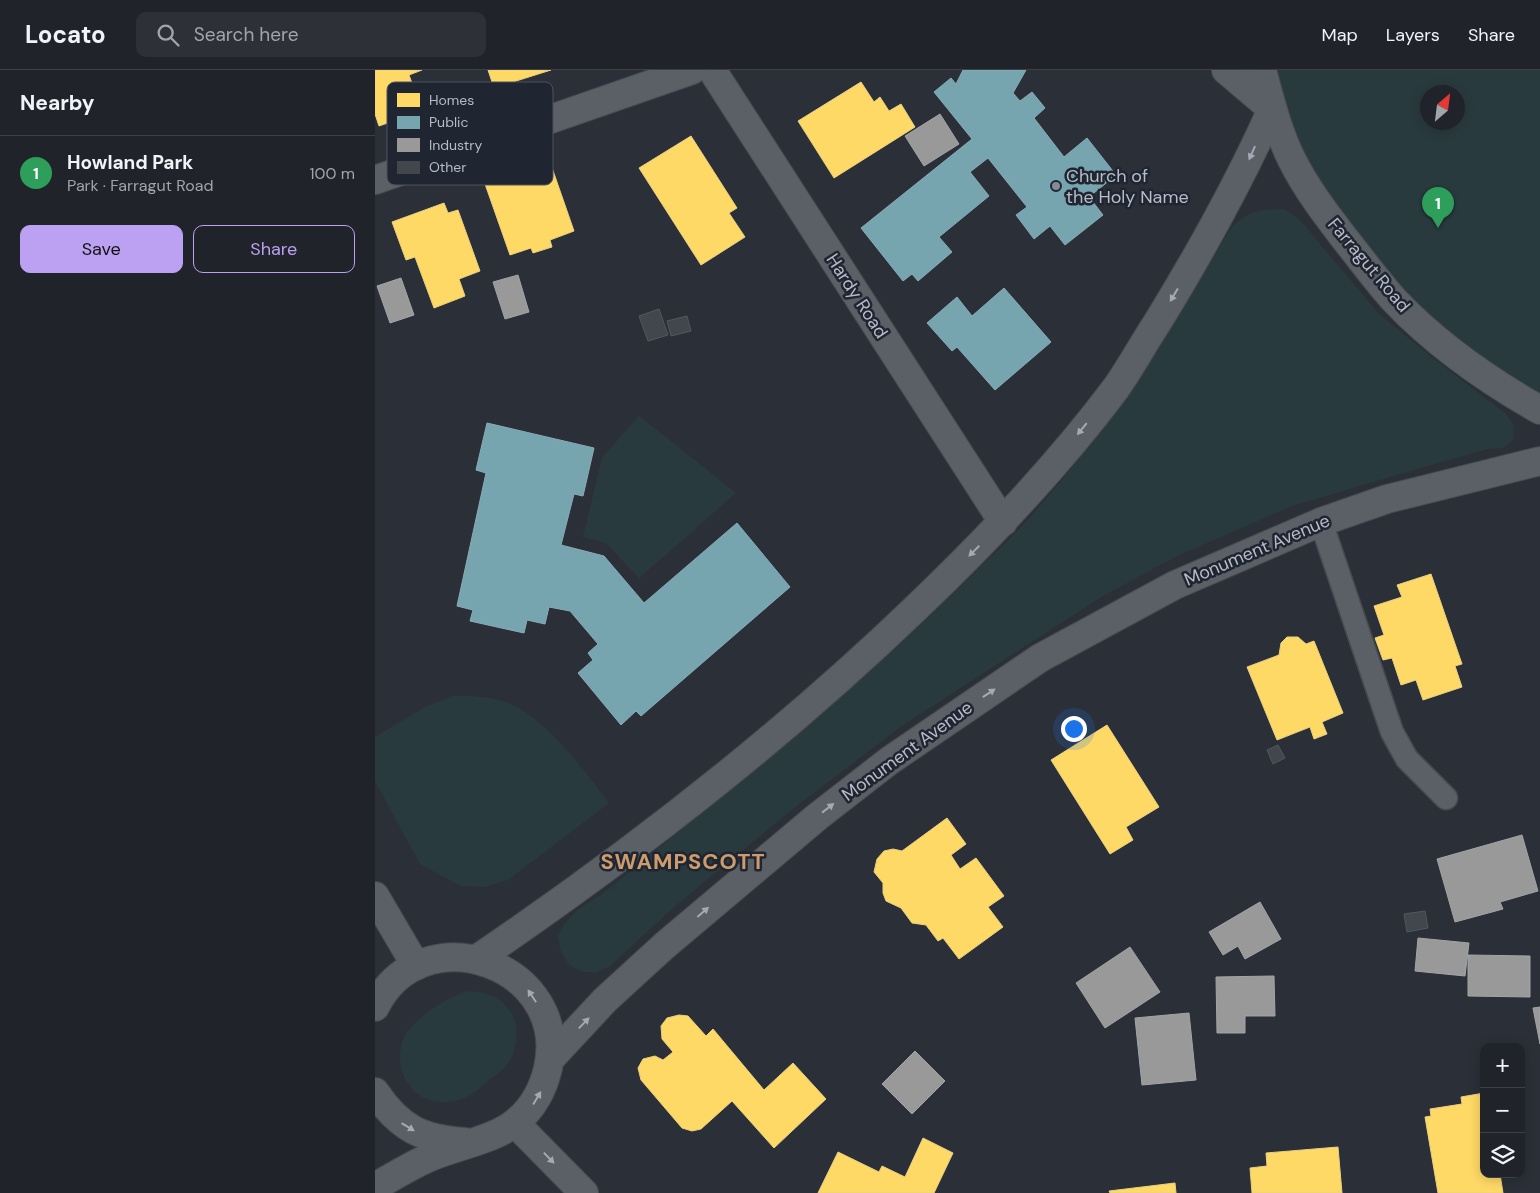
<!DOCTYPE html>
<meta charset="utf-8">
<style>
body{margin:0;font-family:"DM Sans",sans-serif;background:#2d3036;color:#f1f3f6}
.controls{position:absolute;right:15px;bottom:15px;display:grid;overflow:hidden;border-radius:10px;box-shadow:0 2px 12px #0003}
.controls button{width:45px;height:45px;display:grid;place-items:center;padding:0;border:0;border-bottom:1px solid #3d4147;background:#20242a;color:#f1f3f6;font:25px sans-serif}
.compass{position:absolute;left:1045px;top:15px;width:45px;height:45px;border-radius:50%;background:#20242a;box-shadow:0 2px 12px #0003;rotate:28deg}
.you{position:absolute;left:698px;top:658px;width:18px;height:18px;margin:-12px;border:4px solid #fff;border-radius:50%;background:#1a73e8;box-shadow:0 0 0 8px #1a73e833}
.badge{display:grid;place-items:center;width:32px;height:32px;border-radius:50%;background:#bca0f2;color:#fff;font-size:16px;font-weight:700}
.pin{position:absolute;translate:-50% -41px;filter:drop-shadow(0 1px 2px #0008)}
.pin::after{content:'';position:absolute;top:26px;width:18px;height:15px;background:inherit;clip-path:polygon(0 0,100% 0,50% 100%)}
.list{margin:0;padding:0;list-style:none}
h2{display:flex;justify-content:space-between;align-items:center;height:65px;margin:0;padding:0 20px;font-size:21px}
h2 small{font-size:16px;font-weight:400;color:#a2a4a8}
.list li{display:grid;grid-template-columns:32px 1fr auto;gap:15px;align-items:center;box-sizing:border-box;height:75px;padding:0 20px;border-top:1px solid #3d4147}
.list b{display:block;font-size:19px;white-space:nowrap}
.list p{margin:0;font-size:16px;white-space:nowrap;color:#a2a4a8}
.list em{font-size:16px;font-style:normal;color:#a2a4a8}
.actions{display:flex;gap:10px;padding:15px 20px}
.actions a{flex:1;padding:11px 0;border:1px solid #bca0f2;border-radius:10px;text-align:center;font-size:18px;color:#bca0f2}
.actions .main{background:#bca0f2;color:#111}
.icon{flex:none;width:28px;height:28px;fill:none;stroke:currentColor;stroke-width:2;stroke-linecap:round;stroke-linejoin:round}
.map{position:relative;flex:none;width:1165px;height:1123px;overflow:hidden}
header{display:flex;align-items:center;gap:30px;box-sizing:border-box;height:70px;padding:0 25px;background:#20242a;border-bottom:1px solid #3d4147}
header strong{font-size:24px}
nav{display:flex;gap:28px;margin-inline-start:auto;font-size:18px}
.search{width:350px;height:45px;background:#2d3036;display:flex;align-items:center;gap:12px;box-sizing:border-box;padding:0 18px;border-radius:10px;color:#a2a4a8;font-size:19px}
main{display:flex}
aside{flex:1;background:#20242a}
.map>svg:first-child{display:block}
.green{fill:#293a3e;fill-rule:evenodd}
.homes{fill:#ffd966;stroke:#e9d083}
.public{fill:#76a5af;stroke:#89acb6}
.industry{fill:#999;stroke:#a2a4a7}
.building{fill:#42464d;stroke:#53585f}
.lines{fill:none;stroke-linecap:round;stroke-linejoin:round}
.service-casing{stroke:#474b51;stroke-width:25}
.minor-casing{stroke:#474b51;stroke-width:30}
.tertiary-casing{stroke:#474b51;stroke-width:30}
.service{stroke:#5b5f66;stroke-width:22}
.minor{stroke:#5b5f66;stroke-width:28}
.tertiary{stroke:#5b5f66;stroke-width:28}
.oneway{fill:#a4a9b4}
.poi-dot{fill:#858b96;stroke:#1f2632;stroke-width:2}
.labels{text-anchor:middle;stroke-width:5;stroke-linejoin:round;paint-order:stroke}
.poi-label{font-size:18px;fill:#b6bcc8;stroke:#1f2632;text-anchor:start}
.street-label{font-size:18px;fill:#b6bcc8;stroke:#1f2632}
.district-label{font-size:22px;font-weight:bold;letter-spacing:1px;fill:#ce9c6c;stroke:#1f2632}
.key{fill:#1f2632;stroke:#4c535f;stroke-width:1}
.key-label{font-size:14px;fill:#b6bcc8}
</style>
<header>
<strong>Locato</strong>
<div class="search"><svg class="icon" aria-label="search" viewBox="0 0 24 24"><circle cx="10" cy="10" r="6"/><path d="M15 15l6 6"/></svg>Search here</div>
<nav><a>Map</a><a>Layers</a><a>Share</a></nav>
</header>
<main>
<aside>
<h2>Nearby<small></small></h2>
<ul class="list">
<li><span class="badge" style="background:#2e9e5b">1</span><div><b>Howland Park</b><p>Park · Farragut Road</p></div><em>100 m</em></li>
</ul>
<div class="actions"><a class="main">Save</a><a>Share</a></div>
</aside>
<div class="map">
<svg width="1165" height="1123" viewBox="0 0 1165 1123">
<rect width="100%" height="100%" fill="#2b3038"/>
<g class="green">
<path d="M887,0h278v340l-93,-61 -130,-147zM1052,22h30v30h-30z"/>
<path d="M909,139l14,9 81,96 50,41 77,59 8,12 -1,14 -10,8 -15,1 -61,17 -135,40 -115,50 -76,41 -198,128 -109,83 -119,98 -65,60 -13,6h-14l-14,-7 -8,-13 -3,-16 7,-13 12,-13 28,-18c129,-107 262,-209 379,-329 19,-18 38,-36 55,-56 74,-84 133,-180 190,-276 17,-20 29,-21 55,-22z"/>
<polygon points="264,346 361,423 264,508 231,473 208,467 227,388"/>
<path d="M78,626c16,0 33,0 49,5 40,12 82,69 107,102l-100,76 -23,8 -25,-1 -41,-22 -45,-83v-44l52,-31z"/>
<path d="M93,921c30,1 51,17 48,49 -1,8 -3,18 -9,25 -5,6 -13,11 -20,17 -15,13 -26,21 -47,20 -32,-2 -48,-37 -36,-65 9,-18 45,-41 64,-46z"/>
</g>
<g class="homes">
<polygon points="0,0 47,0 34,5 47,41 4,56 0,44"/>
<polygon points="113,0 176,0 119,18"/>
<polygon points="486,12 499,32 505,27 514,41 526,34 540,57 459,108 423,51"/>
<polygon points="316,66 362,138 354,143 370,167 326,195 264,98"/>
<polygon points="175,92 199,161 175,170 177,177 158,183 156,178 135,185 110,114"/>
<polygon points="69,133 73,143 83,140 105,201 84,209 90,226 59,238 40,187 31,190 17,152"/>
<polygon points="1056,504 1087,594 1080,596 1087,617 1048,630 1041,610 1026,615 1017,588 1008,590 1000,568 1009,565 999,536 1027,527 1022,515"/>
<polygon points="912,567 923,567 931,574 939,571 968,643 947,652 952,664 939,669 935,657 902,670 872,597 904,585 906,573"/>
<polygon points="732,655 784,737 751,757 758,770 735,784 676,690"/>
<polygon points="572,748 591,774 576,785 585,799 601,788 629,826 613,837 628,857 584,889 568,868 563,871 551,855 537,853 526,838 511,831 508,823 508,813 499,802 502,789 509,781 518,779 527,781"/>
<polygon points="304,945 313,946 331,966 338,959 389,1020 418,993 451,1029 399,1078 357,1031 326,1059 317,1061 307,1058 266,1010 263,998 268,989 280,986 288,990 298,982 287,969 286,956 292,948"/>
<polygon points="1109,1023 1109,1104 1125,1104 1128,1123 1063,1123 1050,1047 1056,1046 1055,1039 1087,1034 1086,1027"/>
<polygon points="548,1068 578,1083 559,1123 443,1123 463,1082 504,1102 507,1096 530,1107"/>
<polygon points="963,1077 967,1123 877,1123 875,1098 892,1096 891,1083"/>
<polygon points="800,1113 801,1123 735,1123 734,1121"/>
</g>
<g class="public">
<polygon points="588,0 651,0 638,23 645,31 657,22 670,38 659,48 689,87 712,68 741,105 714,127 728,145 690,175 675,156 659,169 641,145 652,137 613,88 595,102 614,126 564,167 577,182 543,211 537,204 528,211 486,158 597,69 559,22 576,8 581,14"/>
<polygon points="629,218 676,272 620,320 582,277 577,281 552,253 582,227 597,246"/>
<polygon points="112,353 219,378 208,426 199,424 186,475 229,486 269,533 362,453 415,517 266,646 261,641 246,655 203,603 218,590 213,583 223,574 195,541 174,537 170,554 152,550 149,563 95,551 98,540 82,536 111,403 101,400"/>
</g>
<g class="industry">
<polygon points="565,44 584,74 549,96 530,66"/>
<polygon points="143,205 154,242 130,249 118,212"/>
<polygon points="26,208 39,245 15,253 2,216"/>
<polygon points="1147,765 1163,821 1125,832 1128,839 1080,852 1062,789"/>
<polygon points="885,832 906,869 870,889 863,876 848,885 834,862"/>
<polygon points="1043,868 1094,873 1090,906 1040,901"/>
<polygon points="755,877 785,922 730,958 701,913"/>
<polygon points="1093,885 1155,886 1155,927 1093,926"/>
<polygon points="899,906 900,946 870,946 870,963 842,963 841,907"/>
<polygon points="1165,937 1165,974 1158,938"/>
<polygon points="814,943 821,1010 767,1015 760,948"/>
<polygon points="540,981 570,1011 537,1044 507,1014"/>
</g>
<g class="building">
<polygon points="284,239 293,265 273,271 264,246"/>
<polygon points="312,246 316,261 296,266 292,251"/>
<polygon points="903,675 910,688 898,694 892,680"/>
<polygon points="1050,841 1053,858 1032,862 1029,844"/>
</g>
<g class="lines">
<defs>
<polyline id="service" points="946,452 1017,662 1032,689 1071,728"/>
<g id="minor">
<polyline points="337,0 628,452"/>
<polyline points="851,0 897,39"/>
<polyline points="0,110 317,0"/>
<polyline points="0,826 41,896"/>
<polyline points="140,1053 209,1123"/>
</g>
<g id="tertiary">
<path d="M887,0c8,30 16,62 30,90 14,28 33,53 53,79 16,20 32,42 50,62 42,44 92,79 145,109"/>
<path d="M102,889c156,-106 304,-221 440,-352 71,-68 140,-140 199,-219 15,-21 27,-44 41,-65 43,-70 82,-140 115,-214"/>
<path d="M0,937c47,-95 196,-42 173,61 -5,22 -15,40 -32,54 -22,18 -61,24 -88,36 -18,8 -36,19 -53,29"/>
<polyline points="176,988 230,930 289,876 442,747 514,691 665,588 800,515 946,452 1012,429 1165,391"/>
<path d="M0,1022c25,37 47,47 90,50"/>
</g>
</defs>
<use href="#service" class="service-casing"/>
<use href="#minor" class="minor-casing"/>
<use href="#tertiary" class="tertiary-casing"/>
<use href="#service" class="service"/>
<use href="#minor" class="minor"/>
<use href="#tertiary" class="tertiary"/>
</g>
<defs><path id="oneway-solid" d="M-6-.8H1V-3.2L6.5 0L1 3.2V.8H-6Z" transform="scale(1.25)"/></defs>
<g class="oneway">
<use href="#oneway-solid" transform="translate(877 83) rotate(114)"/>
<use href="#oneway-solid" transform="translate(799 225) rotate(121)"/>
<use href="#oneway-solid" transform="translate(707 359) rotate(129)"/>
<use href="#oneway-solid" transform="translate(599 481) rotate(135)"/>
<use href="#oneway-solid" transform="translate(614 623) rotate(-34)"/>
<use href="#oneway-solid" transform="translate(453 738) rotate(-38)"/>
<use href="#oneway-solid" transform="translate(328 842) rotate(-41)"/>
<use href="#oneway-solid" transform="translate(157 926) rotate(-123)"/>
<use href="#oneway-solid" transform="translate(209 953) rotate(-46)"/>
<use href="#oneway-solid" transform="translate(162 1028) rotate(-59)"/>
<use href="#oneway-solid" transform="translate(33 1057) rotate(31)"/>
<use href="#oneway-solid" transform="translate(174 1088) rotate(46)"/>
</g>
<circle class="poi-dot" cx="681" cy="116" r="5"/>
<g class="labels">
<g class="poi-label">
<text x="691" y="112">Church of<tspan x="691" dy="21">the Holy Name</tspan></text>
</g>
<g class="street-label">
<text transform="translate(994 195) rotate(50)" y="6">Farragut Road</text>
<text transform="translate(482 226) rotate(57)" y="6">Hardy Road</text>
<text transform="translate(882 480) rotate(-23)" y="6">Monument Avenue</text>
<text transform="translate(532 681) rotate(-36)" y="6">Monument Avenue</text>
</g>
<g class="district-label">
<text x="308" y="799">SWAMPSCOTT</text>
</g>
</g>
<rect x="12" y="12" width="166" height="103" rx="8" class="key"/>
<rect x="22" y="23" width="23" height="14" fill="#ffd966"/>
<rect x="22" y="46" width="23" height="13" fill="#76a5af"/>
<rect x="22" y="68" width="23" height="14" fill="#999"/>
<rect x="22" y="91" width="23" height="13" fill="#42464d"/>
<g class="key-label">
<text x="54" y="35">Homes</text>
<text x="54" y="57">Public</text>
<text x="54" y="80">Industry</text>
<text x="54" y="102">Other</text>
</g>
</svg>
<div class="controls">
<button>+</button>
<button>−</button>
<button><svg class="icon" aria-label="layers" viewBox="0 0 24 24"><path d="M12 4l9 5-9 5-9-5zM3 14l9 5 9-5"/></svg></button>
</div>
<svg class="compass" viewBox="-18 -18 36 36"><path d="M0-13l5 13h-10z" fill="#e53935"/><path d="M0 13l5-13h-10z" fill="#a2a4a8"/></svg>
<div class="you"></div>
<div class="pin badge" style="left:1063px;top:158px;background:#2e9e5b">1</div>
</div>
</main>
